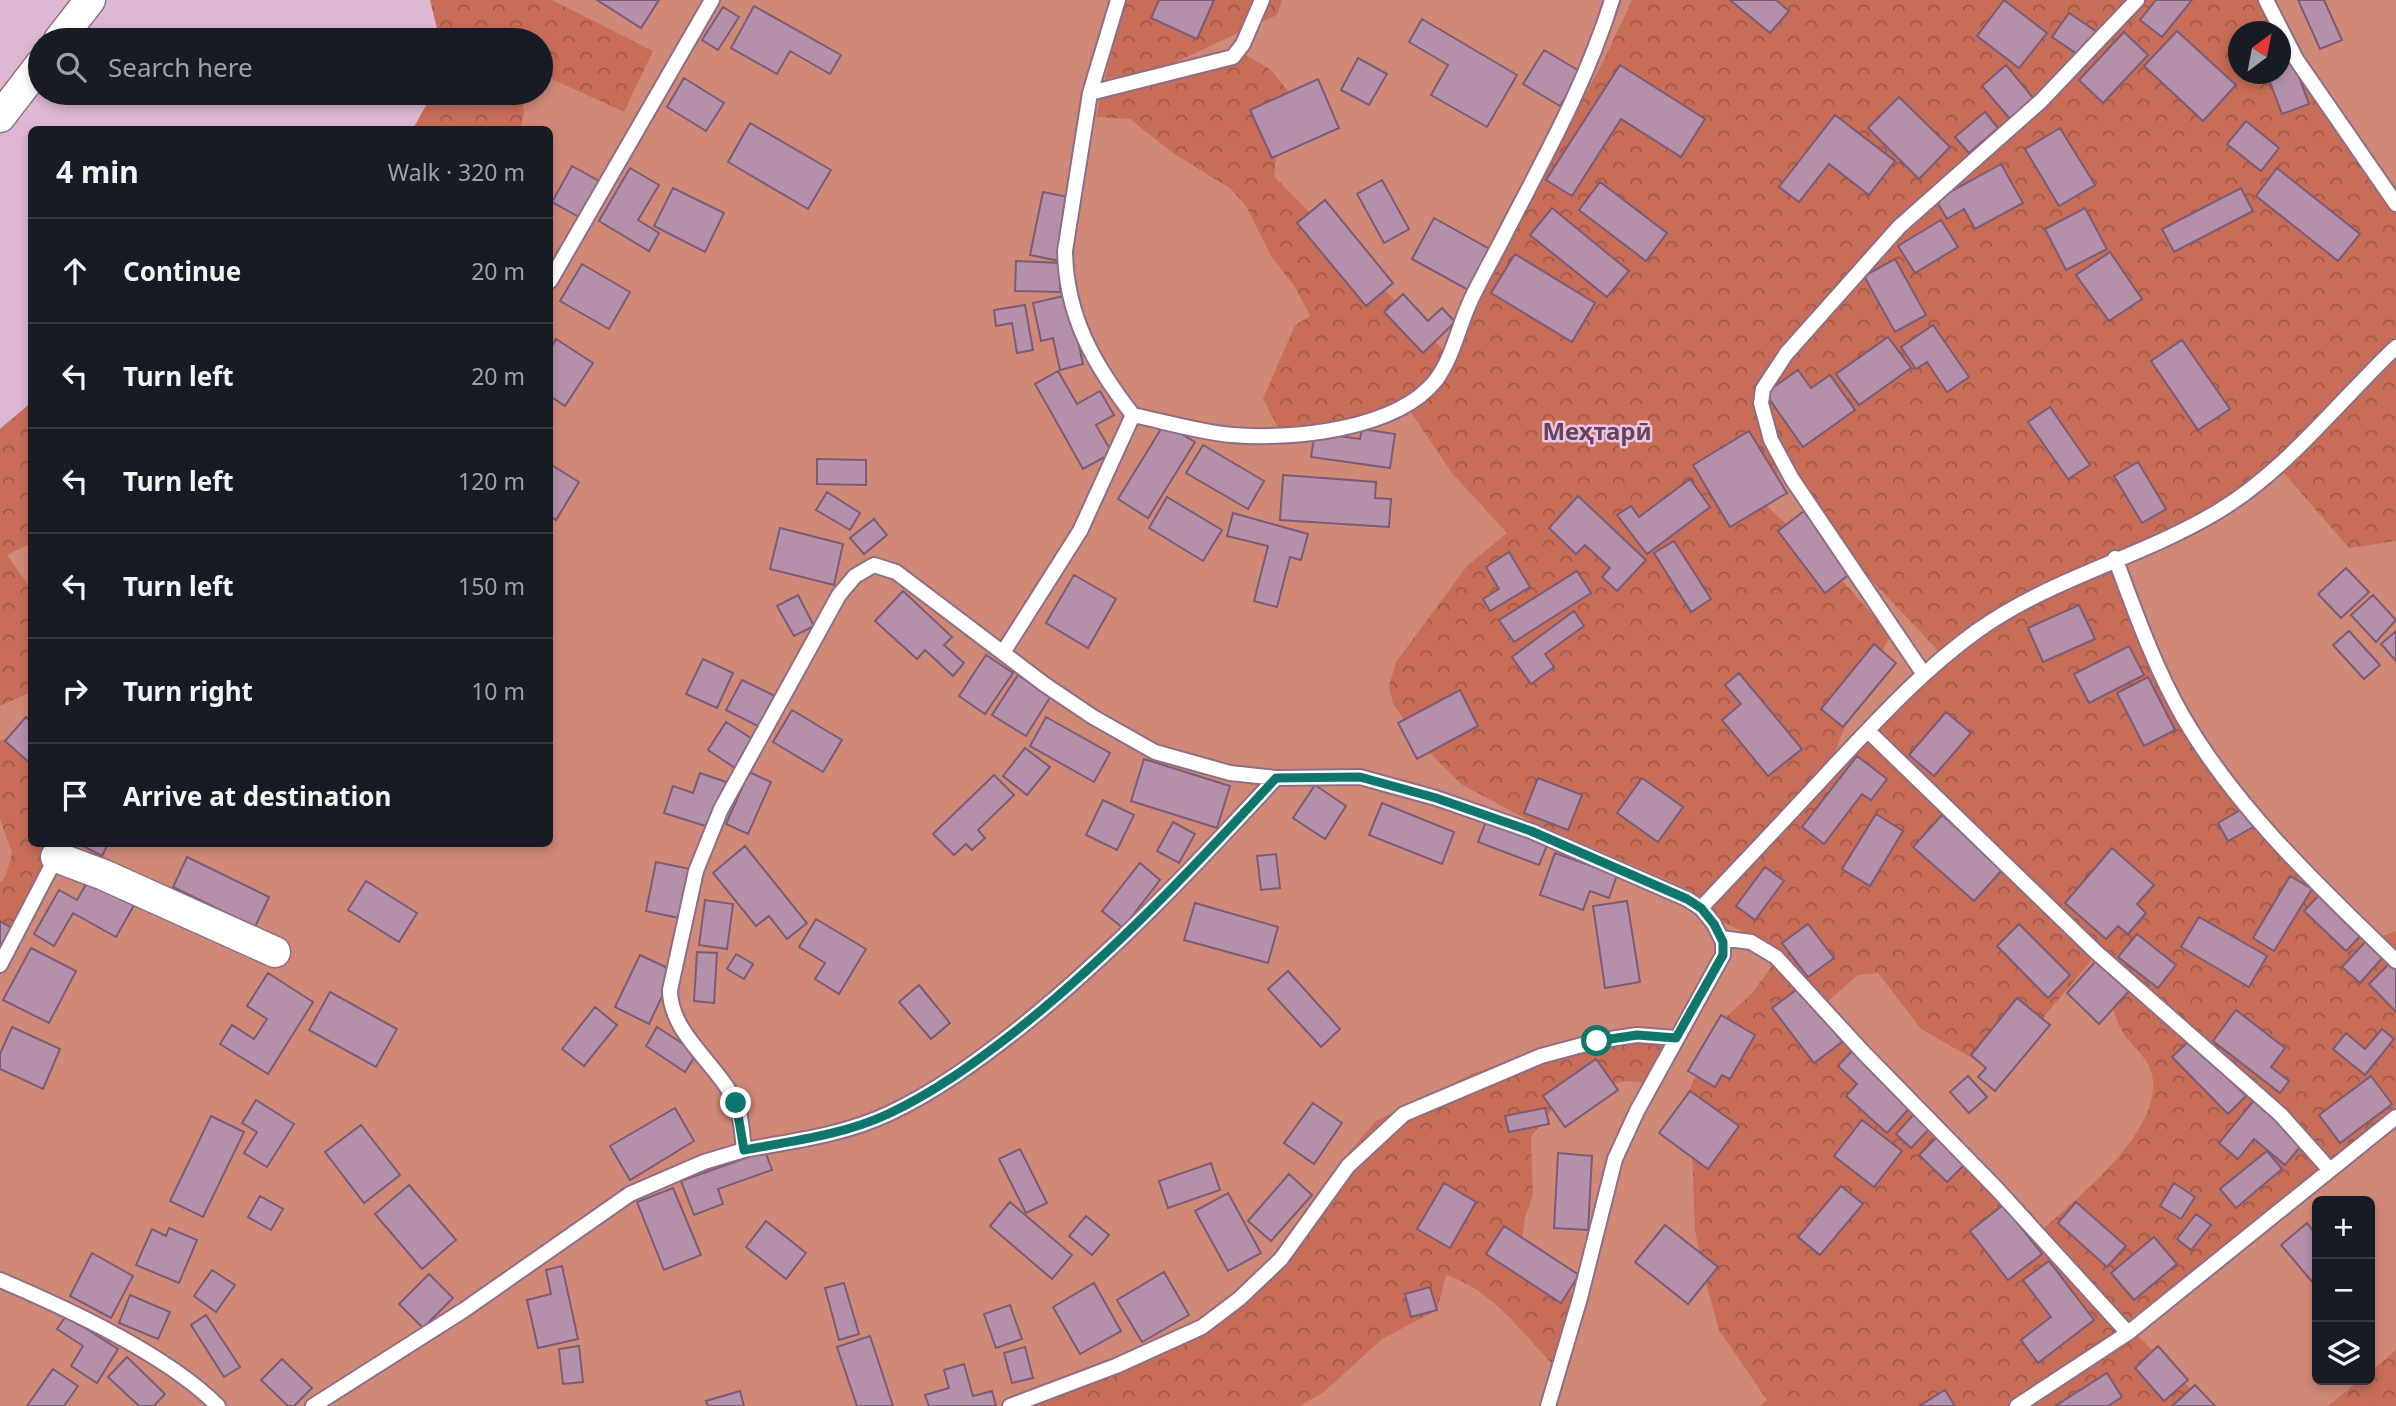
<!DOCTYPE html>
<html lang="en">
<head>
<meta charset="utf-8">
<style>
  :root { --surface:#171b24; --page:#20242c; --text:#f1f3f6; --muted:#9ea1a6; --line:#363941 }
  body { margin:0; font-family:"Noto Sans",sans-serif; background:var(--page); color:var(--text) }
  .controls { position:absolute; right:21px; bottom:21px; display:grid; overflow:hidden; border-radius:10px; box-shadow:0 4px 10px #0003 }
  .controls button { width:63px; height:63px; display:grid; place-items:center; padding:0; border:0; border-bottom:2px solid var(--line); background:var(--surface); color:var(--text); font:35px sans-serif }
  .compass { position:absolute; left:2228px; top:21px; width:63px; height:63px; border-radius:50%; background:var(--surface); box-shadow:0 4px 10px #0003; rotate:32deg }
  .stop { position:absolute; width:21px; height:21px; margin:-16px; border:5px solid #0f766e; border-radius:50%; background:#fff }
  .stop.end { background:#0f766e; border-color:#fff; box-shadow:0 2px 7px #0008 }
  .list { margin:0; padding:0; list-style:none }
  h2 { display:flex; justify-content:space-between; align-items:center; height:91px; margin:0; padding:0 28px; font-size:30px }
  h2 small { font-size:23px; font-weight:400; color:var(--muted) }
  .list li { display:grid; grid-template-columns:46px 1fr auto; gap:21px; align-items:center; box-sizing:border-box; height:105px; padding:0 28px; border-top:2px solid var(--line) }
  .list b { display:block; font-size:26px; white-space:nowrap }
  .list em { font-size:23px; font-style:normal; color:var(--muted) }
  .icon { flex:none; width:38px; height:38px; fill:none; stroke:currentColor; stroke-width:2; stroke-linecap:round; stroke-linejoin:round }
  .map { position:relative; flex:none; width:2396px; height:1406px; overflow:hidden }
  .search { position:absolute; background:var(--surface); box-shadow:0 4px 10px #0003; left:28px; top:28px; width:525px; height:77px; display:flex; align-items:center; gap:18px; box-sizing:border-box; padding:0 24px; border-radius:38px; color:var(--muted); font-size:26px }
  .panel { position:absolute; background:var(--surface); box-shadow:0 4px 10px #0003; left:28px; top:126px; width:525px; height:721px; border-radius:10px }
  .map>svg:first-child { display:block }
  .grass { fill:#d18977; fill-rule:evenodd }
  .forest { fill:url(#forest-crowns); fill-rule:evenodd }
  .building { fill:#b490ab; stroke:#7b5a74; stroke-width:2 }
  .lines { fill:none; stroke-linecap:round; stroke-linejoin:round }
  .service-casing { stroke:#8f6d87; stroke-width:18 }
  .minor-casing { stroke:#8f6d87; stroke-width:33 }
  .service { stroke:#fff; stroke-width:14 }
  .minor { stroke:#fff; stroke-width:30 }
  .route { stroke:#0f766e; stroke-width:9 }
  .labels { text-anchor:middle; stroke-width:5; stroke-linejoin:round; paint-order:stroke }
  .quarter-label { font-size:24px; font-weight:bold; fill:#63445c; stroke:#eac4e1 }
</style>
</head>
<body>
<div class="map">
<svg width="2396" height="1406" viewBox="0 0 2396 1406">
  <defs>
    <pattern id="forest-crowns" width="20" height="18" patternUnits="userSpaceOnUse" patternTransform="scale(1.75)"><rect width="20" height="18" fill="#c86d57"/><path d="M2 6a3 3 0 1 1 6 0M12 15a3 3 0 1 1 6 0" fill="none" stroke="#a15847"/></pattern>
  </defs>
  <rect width="100%" height="100%" fill="#ddb7d4"/>
  <path class="grass" d="M430,0H2396V1406H0V429L31,403L32,844H550V130L413,129L433,93H541V40H440ZM2238,32H2280V74H2238ZM2317,1201H2370V1380H2317Z"/>
  <path class="forest" d="M430,0H552L653,51L624,112L541,74V40H440Z
    M1125,0H1282L1277,15L1165,67L1105,79Z
    M1632,0H2272L2295,53L2354,136L2396,187V541L2349,548L2276,464L2192,526L2111,557C2127,594 2145,652 2165,685C2223,778 2298,861 2376,939L2396,931V1115L2333,1167L2125,1323L2208,1406H1760L1767,1400L1719,1330L1704,1276L1695,1230L1692,1149L1685,1098L1725,1018L1752,993L1779,956L1746,933L1715,919L1711,903L1679,885L1526,819L1461,784L1423,746L1393,704L1389,686L1396,662L1467,566L1507,533L1452,473L1406,405L1352,425L1280,431L1263,399L1295,325L1310,316L1295,287L1271,256L1246,206L1231,189L1173,153L1130,119L1096,117L1102,91L1239,51L1270,69L1310,118L1277,148L1274,176L1453,360L1524,207L1604,60ZM2238,32H2280V74H2238ZM1781,471L1858,566L1945,658L1831,762L1855,700L1891,635L1818,554L1751,491ZM2101,949L2131,977L2110,999C2114,1011 2117,1024 2124,1034C2131,1045 2145,1056 2150,1068C2171,1124 2080,1196 2043,1229L1826,1003L1858,975L1878,973L1921,1029L1982,1064L2000,1069Z
    M433,93H522L524,115L520,129H413Z
    M31,403V543L7,555L31,589V692L0,706V429Z
    M23,738L31,752L32,844H65L0,973V883L6,875L12,853L0,819V740Z
    M1640,1028L1671,1031L1655,1083L1625,1081L1562,1097L1531,1137L1533,1195L1525,1217L1520,1258L1578,1298L1558,1370C1523,1335 1494,1290 1446,1275L1437,1310L1382,1339L1324,1392L1300,1406H1015L1209,1325L1273,1266L1338,1165L1376,1121L1472,1074L1568,1040Z
    M2396,1350V1406H2328L2360,1380H2370V1372Z"/>
  <path class="building" d="M597,0H659L641,28Z
    M1159,0H1214L1197,39L1151,18Z
    M1730,0H1776L1789,11L1770,33Z
    M2004,0L2047,33L2019,68L1977,36Z
    M2156,0H2192L2162,37L2140,20Z
    M2298,0H2324L2342,40L2320,49Z
    M754,6L841,55L830,74L790,51L777,74L731,48Z
    M723,7L739,17L718,50L702,40Z
    M2069,13L2097,32L2080,56L2052,37Z
    M1422,19L1517,75L1487,127L1431,95L1448,65L1409,42Z
    M2177,31L2236,85L2203,121L2144,66Z
    M2124,32L2148,55L2103,103L2079,80Z
    M1544,50L1581,72L1560,106L1523,84Z
    M1358,58L1387,74L1369,105L1341,90Z
    M2293,61L2309,104L2282,114L2267,74H2280V66Z
    M1620,65L1705,119L1681,157L1621,119L1572,196L1546,180Z
    M2006,65L2034,99L2010,119L1982,86Z
    M684,78L724,103L706,131L667,107Z
    M1318,79L1339,128L1272,158L1250,110Z
    M1899,97L1950,147L1919,179L1868,128Z
    M1985,112L1998,128L1969,153L1955,137Z
    M1835,115L1895,161L1869,195L1829,164L1799,202L1779,187Z
    M2246,121L2279,148L2261,171L2227,144Z
    M750,123L831,170L808,209L728,162Z
    M2060,128L2095,185L2059,206L2025,149Z
    M2001,164L2023,203L1975,229L1964,209L1947,219L1936,200Z
    M572,166L599,181L579,217L552,202Z
    M630,168L659,185L638,220L659,233L649,251L599,221Z
    M2277,168L2360,234L2338,261L2256,196Z
    M1382,180L1409,229L1384,243L1357,194Z
    M1600,182L1667,233L1646,261L1579,210Z
    M673,188L724,213L705,252L654,226Z
    M2241,188L2253,211L2174,252L2162,229Z
    M1043,192L1073,198L1060,261L1030,255Z
    M1325,200L1393,283L1366,306L1297,223Z
    M1552,208L1629,271L1607,297L1530,235Z
    M2085,208L2107,249L2066,270L2045,229Z
    M1434,218L1493,251L1470,291L1412,259Z
    M1941,220L1958,247L1915,273L1898,246Z
    M2110,252L2142,299L2109,321L2076,275Z
    M1515,254L1595,303L1572,342L1491,293Z
    M1895,259L1926,315L1895,332L1864,276Z
    M1016,261L1061,263L1060,292L1015,291Z
    M582,264L630,292L609,329L560,301Z
    M1403,294L1428,321L1442,308L1455,322L1423,353L1384,312Z
    M1068,295L1083,364L1060,370L1053,338L1041,341L1033,303Z
    M1025,305L1033,350L1017,353L1012,323L996,326L994,310Z
    M1933,325L1969,377L1947,392L1927,362L1916,369L1901,347Z
    M1888,337L1911,368L1859,405L1836,374Z
    M556,339L593,363L565,406L550,396V350Z
    M2182,340L2230,409L2198,430L2151,361Z
    M1798,370L1811,388L1830,375L1855,410L1803,447L1765,393Z
    M1058,371L1077,404L1100,391L1114,415L1096,425L1112,453L1083,469L1035,384Z
    M2050,407L2090,465L2068,479L2028,422Z
    M1164,424L1195,442L1148,518L1118,499Z
    M1362,429L1395,434L1390,468L1311,457L1315,433L1360,439Z
    M1749,431L1787,493L1730,527L1693,465Z
    M1203,445L1264,481L1248,509L1186,473Z
    M817,459L866,460V485L817,484Z
    M2138,462L2166,509L2142,523L2114,476Z
    M550,464L579,482L556,520L550,516Z
    M1283,475L1376,482L1375,498L1391,499L1389,527L1280,520Z
    M1690,479L1710,507L1647,554L1617,515L1631,506L1639,517Z
    M827,492L860,513L850,530L816,510Z
    M1578,496L1646,560L1617,591L1602,577L1610,568L1585,545L1576,554L1549,528Z
    M1167,497L1222,530L1203,561L1149,528Z
    M1804,511L1851,573L1825,593L1778,531Z
    M1233,513L1308,534L1301,560L1290,557L1277,607L1254,601L1268,546L1227,536Z
    M874,519L887,535L864,554L850,538Z
    M780,528L843,544L834,585L770,569Z
    M1674,541L1711,599L1691,612L1654,553Z
    M1509,552L1530,587L1490,611L1483,599L1499,589L1486,567Z
    M2346,568L2369,592L2341,618L2318,594Z
    M1577,571L1591,593L1514,642L1499,620Z
    M1074,575L1116,599L1088,648L1046,623Z
    M903,591L952,637L944,645L964,663L953,676L925,650L917,659L875,621Z
    M798,595L814,626L794,636L777,606Z
    M2373,595L2396,620L2376,642L2351,615Z
    M2079,605L2095,639L2043,662L2028,628Z
    M1574,611L1584,626L1545,654L1554,667L1531,684L1512,657Z
    M2349,631L2380,665L2364,679L2333,645Z
    M2396,631V661L2381,644Z
    M1874,644L1896,663L1843,727L1821,709Z
    M2129,646L2144,675L2089,703L2074,674Z
    M986,655L1013,673L985,714L959,696Z
    M703,659L733,673L717,708L686,694Z
    M1739,673L1802,749L1768,776L1722,720L1741,704L1725,685Z
    M1018,675L1051,696L1026,736L992,715Z
    M2148,677L2175,730L2144,746L2117,693Z
    M742,680L779,698L764,729L726,710Z
    M1460,690L1478,726L1417,759L1398,723Z
    M792,710L842,740L823,772L773,742Z
    M1946,712L1971,733L1934,776L1909,755Z
    M26,717L32,723V765L5,741Z
    M1046,717L1110,753L1094,782L1030,746Z
    M726,722L754,740L735,768L708,750Z
    M1025,748L1050,767L1027,795L1003,776Z
    M1857,756L1887,779L1871,800L1862,794L1824,844L1802,827Z
    M1144,759L1230,786L1217,828L1131,801Z
    M749,772L771,782L748,834L726,824Z
    M700,773L726,782L712,828L664,813L673,786L693,793Z
    M994,775L1014,795L978,830L985,838L972,850L966,844L954,855L933,834Z
    M1538,778L1582,795L1568,830L1524,813Z
    M1642,778L1683,807L1658,842L1617,813Z
    M1315,785L1346,806L1325,839L1293,818Z
    M1103,800L1134,815L1117,850L1086,835Z
    M1382,803L1454,832L1442,864L1369,835Z
    M2244,808L2255,826L2228,841L2218,823Z
    M1876,814L1903,831L1870,886L1842,869Z
    M1942,815L2003,869L1974,901L1913,847Z
    M1487,819L1548,843L1539,865L1478,842Z
    M1173,822L1195,834L1179,863L1157,851Z
    M79,844H108L102,856Z
    M745,846L807,923L787,939L769,916L756,926L713,873Z
    M2112,848L2154,885L2137,904L2146,913L2128,934L2118,926L2106,939L2065,903Z
    M1555,853L1617,875L1609,898L1590,891L1583,910L1540,895Z
    M1276,854L1280,888L1261,890L1257,856Z
    M187,857L269,897L255,927L173,887Z
    M656,862L690,869L679,918L646,911Z
    M1140,863L1160,880L1123,928L1102,911Z
    M1765,867L1784,881L1755,920L1736,906Z
    M93,872L138,898L116,937L73,913L54,946L34,934L59,890L77,900Z
    M2290,876L2312,889L2274,951L2253,938Z
    M366,881L417,913L399,942L348,910Z
    M2321,893L2363,933L2346,951L2304,911Z
    M705,900L733,904L727,949L699,945Z
    M1627,901L1640,982L1605,988L1593,906Z
    M1195,903L1278,927L1268,963L1184,940Z
    M2199,917L2267,956L2249,987L2181,947Z
    M816,919L866,949L839,994L815,979L825,963L799,947Z
    M0,921L17,931L0,960Z
    M1808,924L1834,958L1808,977L1782,943Z
    M2019,924L2070,975L2048,998L1997,946Z
    M2137,934L2176,965L2158,988L2118,957Z
    M2367,940L2384,956L2360,983L2342,967Z
    M31,948L76,971L49,1023L3,1000Z
    M697,952L717,953L714,1003L694,1001Z
    M736,954L753,964L744,979L727,969Z
    M640,955L674,971L649,1024L615,1007Z
    M2096,961L2129,991L2099,1024L2067,993Z
    M2391,962L2396,968V1012L2369,984Z
    M1288,971L1340,1029L1321,1047L1268,989Z
    M268,973L313,1002L268,1074L220,1044L232,1025L254,1039L267,1019L247,1006Z
    M919,985L950,1023L931,1039L899,1002Z
    M1800,987L1842,1042L1814,1063L1772,1008Z
    M330,992L397,1029L376,1067L309,1030Z
    M2017,998L2050,1025L1995,1091L1978,1077L1986,1068L1971,1055Z
    M595,1007L617,1025L584,1066L562,1049Z
    M2236,1010L2285,1048L2271,1067L2289,1081L2280,1093L2213,1041Z
    M1721,1015L1755,1035L1730,1079L1722,1075L1715,1087L1688,1071Z
    M12,1027L60,1049L43,1089L0,1069V1054Z
    M657,1027L697,1053L685,1072L646,1046Z
    M2382,1029L2394,1039L2365,1075L2333,1049L2346,1033L2365,1049Z
    M2190,1040L2246,1096L2228,1114L2172,1057Z
    M1852,1051L1912,1105L1887,1133L1846,1096L1857,1084L1838,1066Z
    M1596,1059L1618,1090L1565,1127L1543,1096Z
    M1968,1076L1987,1097L1969,1113L1950,1092Z
    M2371,1076L2392,1104L2340,1143L2319,1115Z
    M1690,1091L1739,1126L1708,1169L1659,1133Z
    M2255,1099L2305,1141L2285,1165L2254,1139L2238,1159L2219,1143Z
    M256,1100L294,1124L267,1167L244,1153L257,1132L242,1123Z
    M1313,1103L1342,1123L1314,1164L1284,1143Z
    M675,1108L694,1141L630,1180L610,1146Z
    M1545,1108L1549,1124L1509,1132L1505,1116Z
    M1916,1112L1931,1127L1911,1148L1896,1134Z
    M211,1116L244,1132L203,1217L170,1201Z
    M1862,1120L1902,1151L1874,1187L1834,1156Z
    M361,1125L400,1175L364,1203L325,1152Z
    M1938,1136L1966,1163L1947,1182L1919,1155Z
    M1020,1149L1047,1203L1026,1213L999,1159Z
    M765,1151L772,1170L718,1189L723,1204L694,1215L681,1181Z
    M2267,1151L2282,1169L2236,1208L2220,1189Z
    M1558,1153L1592,1156L1588,1230L1554,1228Z
    M1211,1163L1220,1190L1168,1208L1159,1181Z
    M1289,1174L1312,1195L1271,1241L1248,1221Z
    M1444,1183L1476,1202L1450,1248L1417,1229Z
    M2174,1183L2195,1197L2181,1219L2160,1206Z
    M409,1185L456,1240L422,1269L375,1214Z
    M1841,1186L1863,1204L1820,1255L1798,1237Z
    M673,1188L701,1255L664,1270L637,1202Z
    M1228,1193L1261,1253L1228,1271L1195,1211Z
    M260,1196L283,1209L271,1230L248,1217Z
    M1010,1202L1072,1255L1052,1279L990,1226Z
    M2076,1202L2126,1246L2107,1267L2058,1223Z
    M2003,1205L2042,1254L2008,1280L1970,1231Z
    M2196,1214L2211,1225L2191,1250L2177,1239Z
    M1086,1216L1109,1235L1092,1255L1069,1236Z
    M766,1221L806,1253L786,1279L746,1247Z
    M2307,1223L2317,1236V1281L2314,1284L2281,1245Z
    M1665,1225L1718,1267L1688,1304L1635,1262Z
    M1504,1226L1579,1275L1561,1303L1486,1254Z
    M169,1228L197,1240L179,1283L136,1265L152,1229L166,1236Z
    M2154,1237L2177,1264L2134,1300L2111,1273Z
    M92,1253L133,1276L111,1318L70,1296Z
    M2049,1261L2094,1320L2038,1363L2021,1340L2051,1317L2023,1280Z
    M562,1266L578,1339L538,1348L527,1300L551,1294L546,1270Z
    M212,1270L235,1285L216,1312L194,1296Z
    M1164,1272L1189,1315L1142,1342L1117,1300Z
    M429,1274L453,1298L423,1328L399,1304Z
    M844,1283L859,1334L839,1340L825,1288Z
    M1094,1283L1121,1331L1080,1354L1053,1307Z
    M1430,1287L1437,1310L1411,1317L1405,1294Z
    M130,1295L170,1312L158,1339L119,1323Z
    M1010,1305L1022,1339L996,1348L984,1314Z
    M206,1315L240,1367L224,1377L191,1325Z
    M66,1316L118,1349L97,1383L71,1366L83,1346L57,1329Z
    M870,1336L893,1406H857L837,1347Z
    M579,1346L583,1382L563,1384L559,1349Z
    M2158,1346L2188,1380L2164,1401L2135,1368Z
    M1025,1347L1033,1378L1012,1383L1004,1353Z
    M127,1357L165,1394L154,1406H139L108,1377Z
    M282,1359L312,1388L294,1406H288L261,1380Z
    M964,1364L973,1396L992,1391L996,1406H929L925,1395L949,1388L944,1370Z
    M53,1369L78,1386L64,1406H27Z
    M2107,1373L2122,1397L2108,1406H2055Z
    M2195,1385L2215,1406H2172Z
    M1945,1390L1955,1406H1919Z
    M740,1391L744,1406H708L706,1401Z"/>
  <g class="lines">
    <defs>
      <path id="service" d="M1118,0L1090,93L1065,251C1066,316 1094,365 1133,415C1166,422 1199,432 1232,435C1291,440 1397,430 1436,380C1453,357 1458,328 1470,302C1480,280 1493,258 1504,236C1544,158 1586,84 1612,0
        M2266,0L2296,59L2396,204
        M1090,93L1233,57L1243,44L1262,0
        M550,281L712,0
        M2115,558C2135,611 2154,666 2182,715C2236,809 2320,887 2396,961
        M1004,651L1080,531L1133,415
        M1923,673L1792,479L1771,440L1761,403L1763,389L1786,354L1899,227L2041,101L2137,0
        M1868,731L2096,952L2281,1115L2330,1170
        M1701,908C1746,860 1791,813 1835,765C1880,717 1923,670 1977,631C2051,578 2140,558 2217,512C2287,470 2338,402 2396,347
        M1721,938L1751,942L1776,957L1863,1052L1996,1188L2128,1333L2017,1406
        M0,965L63,844
        M744,1150C793,1141 843,1135 888,1114C935,1092 976,1062 1017,1030C1111,955 1194,867 1276,778
        M0,1280C68,1309 166,1354 218,1406
        M2128,1333L2396,1117
        M313,1406L464,1310L630,1194L704,1162L744,1150C742,1135 742,1116 735,1102C718,1064 670,1034 670,990L696,871L721,809L839,595L855,576L874,565L896,572L1044,684L1093,717L1155,752L1230,773L1276,778L1360,777L1436,798L1531,831L1687,899L1701,908L1714,924L1723,942V955L1637,1111L1615,1159L1580,1298L1548,1406
        M1010,1406L1116,1366L1202,1327L1239,1299L1281,1259L1348,1166L1404,1114L1541,1056L1597,1041L1637,1035L1676,1038"/>
      <path id="minor" d="M59,40L90,0
        M0,117L40,65
        M56,857L104,875L275,952"/>
    </defs>
    <use href="#service" class="service-casing"/>
    <use href="#minor" class="minor-casing"/>
    <use href="#service" class="service"/>
    <use href="#minor" class="minor"/>
  </g>
  <g class="lines">
    <path class="route" d="M736,1103L744,1150C793,1141 843,1135 888,1114C935,1092 976,1062 1017,1030C1111,955 1194,867 1276,778L1360,777L1436,798L1531,831L1687,899L1701,908L1714,924L1723,942V955L1676,1038L1637,1035L1597,1041"/>
  </g>
  <g class="labels">
    <g class="quarter-label">
      <text x="1597" y="440">Меҳтарӣ</text>
    </g>
  </g>
</svg>
<div class="controls">
<button>+</button>
<button>−</button>
<button><svg class="icon" aria-label="layers" viewBox="0 0 24 24"><path d="M12 4l9 5-9 5-9-5zM3 14l9 5 9-5"/></svg></button>
</div>
<svg class="compass" viewBox="-18 -18 36 36"><path d="M0-13l5 13h-10z" fill="#e53935"/><path d="M0 13l5-13h-10z" fill="#9ea1a6"/></svg>
<div class="stop" style="left:1597px;top:1041px"></div>
<div class="stop end" style="left:736px;top:1103px"></div>
<div class="search"><svg class="icon" aria-label="search" viewBox="0 0 24 24"><circle cx="10" cy="10" r="6"/><path d="M15 15l6 6"/></svg>Search here</div>
<section class="panel">
<h2>4 min<small>Walk · 320 m</small></h2>
<ul class="list">
<li><svg class="icon" aria-label="ahead" viewBox="0 0 24 24"><path d="M12 20V5M6 11l6-6 6 6"/></svg><div><b>Continue</b></div><em>20 m</em></li>
<li><svg class="icon" aria-label="left" viewBox="0 0 24 24"><path d="M17 20v-9H6M10 6l-5 5 5 5"/></svg><div><b>Turn left</b></div><em>20 m</em></li>
<li><svg class="icon" aria-label="left" viewBox="0 0 24 24"><path d="M17 20v-9H6M10 6l-5 5 5 5"/></svg><div><b>Turn left</b></div><em>120 m</em></li>
<li><svg class="icon" aria-label="left" viewBox="0 0 24 24"><path d="M17 20v-9H6M10 6l-5 5 5 5"/></svg><div><b>Turn left</b></div><em>150 m</em></li>
<li><svg class="icon" aria-label="right" viewBox="0 0 24 24"><path d="M7 20v-9h11M14 6l5 5-5 5"/></svg><div><b>Turn right</b></div><em>10 m</em></li>
<li><svg class="icon" aria-label="arrive" viewBox="0 0 24 24"><path d="M6 21V4h12l-3 4 3 4H6"/></svg><div><b>Arrive at destination</b></div></li>
</ul>
</section>
</div>
</body>
</html>
